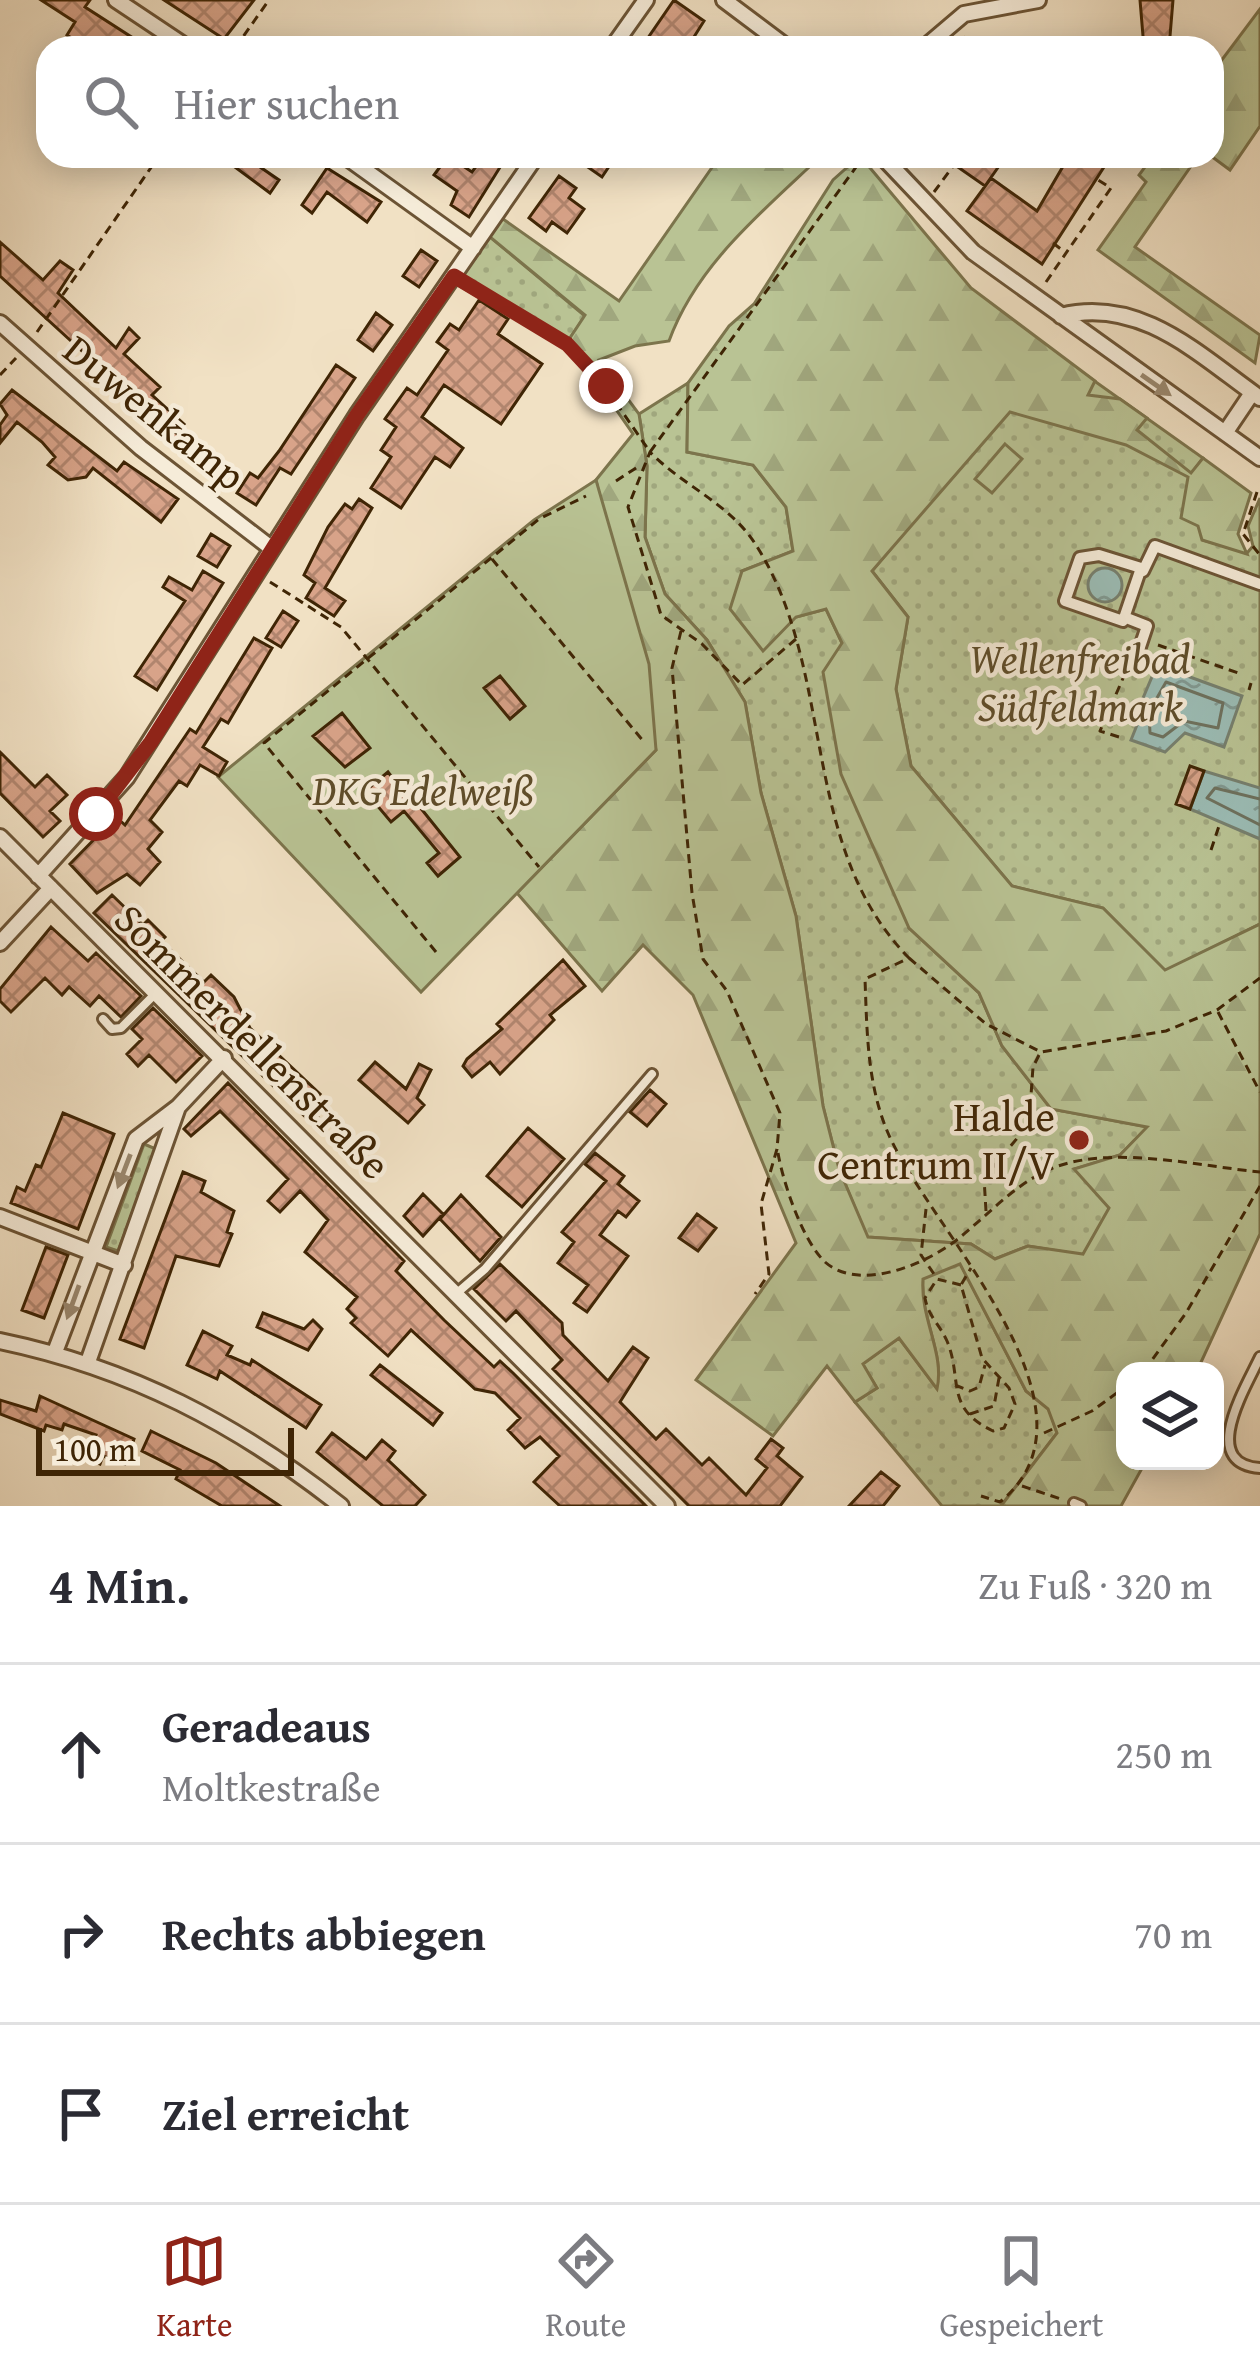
<!DOCTYPE html>
<html lang="de">
<head>
<meta charset="utf-8">
<style>
  :root { --surface:#fff; --page:#f7f7f7; --text:#2b2b33; --muted:#7c7c81; --line:#e1e1e2; --accent:#8f2418 }
  body { margin:0; font-family:"Gentium Book Plus",serif; background:var(--page); color:var(--text) }
  .controls { position:absolute; right:36px; bottom:36px; display:grid; overflow:hidden; border-radius:24px; box-shadow:0 6px 30px #0003 }
  .controls button { width:108px; height:108px; display:grid; place-items:center; padding:0; border:0; border-bottom:3px solid var(--line); background:var(--surface); color:var(--text); font:60px sans-serif }
  .scale { position:absolute; left:36px; bottom:30px; width:258px; box-sizing:border-box; padding-left:12px; border:6px solid #3f2505; border-top:0; font-size:33px; line-height:42px; white-space:nowrap; color:#3f2505; -webkit-text-stroke:9px #f6ecd9; paint-order:stroke }
  .stop { position:absolute; width:36px; height:36px; margin:-27px; border:9px solid #8f2418; border-radius:50%; background:#fff }
  .stop.end { background:#8f2418; border-color:#fff; box-shadow:0 3px 12px #0008 }
  .list { margin:0; padding:0; list-style:none }
  h2 { display:flex; justify-content:space-between; align-items:center; height:156px; margin:0; padding:0 48px; font-size:51px }
  h2 small { font-size:39px; font-weight:400; color:var(--muted) }
  .list li { display:grid; grid-template-columns:78px 1fr auto; gap:36px; align-items:center; box-sizing:border-box; height:180px; padding:0 48px; border-top:3px solid var(--line) }
  .list b { display:block; font-size:45px; white-space:nowrap }
  .list p { margin:0; font-size:39px; white-space:nowrap; color:var(--muted) }
  .list em { font-size:39px; font-style:normal; color:var(--muted) }
  .icon { flex:none; width:66px; height:66px; fill:none; stroke:currentColor; stroke-width:2; stroke-linecap:round; stroke-linejoin:round }
  .map { position:relative; flex:none; width:1260px; height:1506px; overflow:hidden }
  .search { position:absolute; background:var(--surface); box-shadow:0 6px 30px #0003; left:36px; right:36px; top:36px; height:132px; display:flex; align-items:center; gap:30px; box-sizing:border-box; padding:0 42px; border-radius:36px; color:var(--muted); font-size:45px }
  .sheet { height:696px; background:var(--surface) }
  nav { display:flex; justify-content:space-around; align-items:center; box-sizing:border-box; height:168px; border-top:3px solid var(--line); background:var(--surface); font-size:33px; color:var(--muted) }
  nav a { display:grid; justify-items:center; gap:6px }
  nav .on { color:var(--accent) }
  .map>svg:first-child { display:block }
  .grass { fill:url(#grass-dots); stroke:#7c744c; stroke-width:3 }
  .forest { fill:url(#forest-firs); stroke:#7c744c; stroke-width:3 }
  .garden { fill:#b9c394; stroke:#7c744c; stroke-width:3 }
  .water { fill:url(#water-ripples); stroke:#76806f; stroke-width:3 }
  .lines { fill:none; stroke-linecap:round; stroke-linejoin:round }
  .shore { stroke:#6d715e; stroke-width:3 }
  .building { fill:url(#building-cross-hatch); stroke:#3f2505; stroke-width:3 }
  .service-casing { stroke:#6c5435; stroke-width:14 }
  .pedestrian-casing { stroke:#6c5435; stroke-width:16 }
  .minor-casing { stroke:#6c5435; stroke-width:20 }
  .path { stroke:#3f2505; stroke-width:3; stroke-dasharray:9 6; stroke-linecap:butt }
  .service { stroke:#f6ecd9; stroke-width:8 }
  .pedestrian { stroke:#f6ecd9; stroke-width:10 }
  .minor { stroke:#f6ecd9; stroke-width:14 }
  .oneway { fill:#9a886f }
  .route { stroke:#8f2418; stroke-width:15 }
  .poi-dot { fill:#8f2418; stroke:#f6ecd9; stroke-width:4.5 }
  .labels { text-anchor:middle; stroke-width:9; stroke-linejoin:round; paint-order:stroke }
  .street-label { font-size:42px; fill:#3f2505; stroke:#f6ecd9 }
  .park-label { font-size:42px; font-style:italic; fill:#5e4c29; stroke:#f6ecd9 }
  .poi-label { font-size:42px; fill:#3f2505; stroke:#f6ecd9; text-anchor:end }
</style>
</head>
<body>
<div class="map">
<svg width="1260" height="1506" viewBox="0 0 1260 1506">
  <defs>
    <pattern id="grass-dots" width="8" height="8" patternUnits="userSpaceOnUse" patternTransform="scale(3)"><rect width="8" height="8" fill="#b9c394"/><path d="M2 2h.1M6 6h.1" fill="none" stroke="#a0a77e" stroke-width="1.8" stroke-linecap="round"/></pattern>
    <pattern id="forest-firs" width="22" height="20" patternUnits="userSpaceOnUse" patternTransform="scale(3)"><rect width="22" height="20" fill="#b9c394"/><path d="M5 1l3.5 6h-7zM16 11l3.5 6h-7z" fill="#a0a77e"/></pattern>
    <pattern id="water-ripples" width="26" height="14" patternUnits="userSpaceOnUse" patternTransform="scale(3)"><rect width="26" height="14" fill="#9bbdb6"/><path d="M2 4q2-2 4 0t4 0M15 11q2-2 4 0t4 0" fill="none" stroke="#809992"/></pattern>
    <pattern id="building-cross-hatch" width="8" height="8" patternUnits="userSpaceOnUse" patternTransform="scale(3)"><rect width="8" height="8" fill="#d8a389"/><path d="M0 0l8 8M0 8l8-8" fill="none" stroke="#b1856e"/></pattern>
  </defs>
  <rect width="100%" height="100%" fill="#f1e1c4"/>
  <filter id="stains"><feTurbulence type="fractalNoise" baseFrequency=".00167" numOctaves="4"/><feColorMatrix values="0 0 0 0 .2 0 0 0 0 .09 0 0 0 0 .02 0 0 0 .5 -.17"/></filter>
  <radialGradient id="worn" r=".72"><stop offset=".6" stop-color="#630" stop-opacity="0"/><stop offset="1" stop-color="#630" stop-opacity=".3"/></radialGradient>
  <path class="grass" d="M484,232L585,316L564,347L451,281Z
    M1055,353L1203,458L1192,473L1203,540L1247,553L1253,546L1248,526L1260,498V924L1165,971L1103,908L1012,886L911,766L896,689L908,617L872,571Z
    M688,383L687,452L753,465L786,507L793,551L742,571L796,617L826,609L842,643L909,928L979,993L1002,1046L1051,1109L1148,1127L1120,1155L1075,1169L1110,1208L1083,1255L1028,1246L995,1259L971,1244L867,1237L839,1169L823,1106L796,916L761,793L745,702L707,640L665,594L645,537L647,466L639,414Z
    M144,1144L156,1149L118,1251L106,1247Z
    M960,1263L1026,1391L1049,1409L1057,1433L1001,1506H942L855,1402L877,1388L862,1364L899,1338L936,1387C946,1355 920,1320 923,1278Z"/>
  <path class="forest" d="M1260,9V126L1230,170L1211,156L1212,73Z
    M720,156H821C763,211 697,264 669,341L635,346L599,360L639,414L647,466L645,537L665,594L707,640L745,702L761,793L796,916L823,1106L839,1169L868,1237L971,1244L995,1259L1028,1246L1083,1254L1109,1208L1074,1169L1120,1155L1147,1127L1051,1109L1002,1046L979,993L909,928L841,774L823,672L842,643L826,609L796,617L763,651L730,609L742,571L793,551L786,507L753,465L687,452L688,383L729,326L754,304L833,180L860,156L971,288L1095,381L1088,395L1120,399L1147,418L1137,430L1191,473L1203,458L1251,493L1238,534L1247,554L1202,540L1198,526L1181,518L1188,477L1126,445L1010,412L872,571L908,617L896,689L911,766L1012,886L1103,908L1165,970L1260,924V1234L1197,1371H1125V1461H1146L1121,1506H1001L1057,1433L1048,1409L1026,1391L960,1264L923,1279C920,1319 945,1353 937,1389L899,1338L863,1364L877,1388L855,1402L827,1366L773,1436L696,1380L796,1243L693,995L643,945L602,991L517,893L656,750L596,480L633,434L590,372L564,347L585,315L484,232L496,214L619,301Z
    M1153,156H1198L1135,247L1260,335L1255,363L1098,250L1146,182L1139,175Z"/>
  <path class="garden" d="M1005,444L1022,459L992,493L975,479Z
    M596,480L649,664L656,750L421,992L218,777L534,520Z"/>
  <path class="water" d="M1088 585a17 17 0 1 1 34 0a17 17 0 1 1-34 0Z
    M1157,665L1242,696L1224,747L1185,733L1165,752L1131,740L1139,720L1135,717Z
    M1204,771L1260,788V839L1190,809Z"/>
  <g class="lines">
    <path class="shore" d="M1166,682L1223,703L1218,728L1184,721L1163,737L1150,733L1149,712Z
      M1260,799L1215,788L1207,798L1260,825"/>
  </g>
  <path class="building" d="M41,0H90L85,7L133,38L126,48H86L67,35L75,22Z
    M164,0H254L224,39Z
    M674,0L704,21L687,48H641Z
    M1140,0H1173L1169,48H1144Z
    M220,156H244L279,180L270,193Z
    M448,156L472,172L484,156H507L469,217L451,205L457,191L434,175Z
    M572,156H616L602,177Z
    M942,156H1006L985,186Z
    M1069,156H1111L1042,264L967,211L991,178L1037,211Z
    M327,168L381,202L367,222L327,192L312,213L302,205Z
    M559,176L576,188L569,198L584,209L567,233L552,222L546,231L529,218Z
    M0,242L43,280L60,261L73,270L58,293L116,348L129,328L139,338L124,354L160,387L152,395L184,424L176,433L190,442L182,453L150,427L155,420L142,406L0,276Z
    M421,250L437,261L419,287L403,276Z
    M479,300L508,319L498,334L542,364L501,424L444,385L422,417L463,448L450,467L435,457L401,508L371,488L391,457L381,450L396,427L385,419L407,388L417,395L448,350L437,342L450,324L459,330Z
    M376,313L392,325L373,351L358,340Z
    M336,365L355,378L291,474L280,468L256,505L237,493L250,473L258,478L279,451Z
    M12,390L117,471L124,462L178,499L161,522L93,468L86,477L68,480L48,465L55,457L42,442L17,422L0,443V425L7,415L0,404Z
    M359,499L372,508L325,588L345,601L334,616L306,598L315,583L304,575L328,527L345,504L352,509Z
    M211,534L230,546L217,567L198,556Z
    M203,571L223,583L157,690L135,676L185,601L163,587L169,577L192,590Z
    M283,611L298,621L281,647L266,638Z
    M254,638L272,648L228,723L221,719L203,747L227,762L219,776L200,765L187,786L179,781L150,820L162,832L148,849L160,862L140,885L127,874L97,893L70,864L116,817L125,825L190,729L196,733Z
    M500,676L525,706L510,719L484,688Z
    M342,713L370,748L345,767L313,736Z
    M0,752L35,787L47,775L67,795L50,811L60,821L43,837L0,793Z
    M1190,766L1204,771L1190,809L1176,804Z
    M388,772L405,794L413,787L425,802L419,806L460,857L438,876L427,863L439,853L404,811L391,822L365,791Z
    M112,895L143,925L148,920L165,937L161,941L204,982L211,975L234,997L250,1028L320,1094L310,1104L324,1127L320,1131L94,913Z
    M51,927L88,961L96,953L141,996L121,1017L99,996L90,1006L69,987L62,995L45,978L11,1012L0,1001V989Z
    M563,960L585,986L550,1015L554,1020L500,1074L490,1062L472,1077L463,1066L467,1059L502,1029L497,1024Z
    M153,1008L202,1056L176,1082L149,1055L138,1066L127,1054L142,1039L132,1029Z
    M375,1062L406,1089L419,1064L431,1070L417,1098L424,1105L408,1123L359,1080Z
    M228,1083L404,1261L396,1271L444,1320L494,1367L500,1361L513,1373L646,1506H560L534,1482L559,1456L540,1437L525,1448L508,1430L520,1418L495,1393L475,1389L411,1330L388,1356L351,1323L356,1318L347,1309L357,1297L305,1252L328,1220L300,1191L280,1212L268,1201L288,1179L220,1111L191,1136L184,1129Z
    M650,1090L666,1104L647,1126L630,1112Z
    M63,1113L114,1134L78,1229L11,1203L17,1187L25,1191L36,1165L41,1167Z
    M528,1128L564,1159L522,1207L487,1176Z
    M595,1153L624,1176L618,1184L639,1201L626,1217L618,1211L600,1235L628,1256L587,1312L574,1303L588,1285L558,1263L574,1242L562,1232L606,1181L585,1164Z
    M183,1172L205,1181L201,1192L234,1211L227,1232L232,1234L219,1266L176,1256L144,1348L120,1339Z
    M423,1194L443,1214L423,1236L404,1216Z
    M461,1195L501,1237L480,1261L440,1219Z
    M697,1214L716,1228L698,1251L679,1238Z
    M46,1247L68,1255L44,1318L22,1310Z
    M500,1264L562,1323L563,1335L608,1381L633,1347L648,1358L620,1402L656,1439L666,1429L702,1465L709,1458L746,1495L767,1468L756,1459L771,1439L783,1448L777,1456L802,1477L780,1506H689L553,1369L562,1360L516,1311L506,1321L474,1289Z
    M263,1313L304,1329L313,1320L322,1329L308,1350L257,1327Z
    M203,1331L232,1346L227,1355L250,1365L252,1360L321,1405L306,1428L220,1371L217,1379L187,1365Z
    M380,1365L442,1413L433,1425L371,1375Z
    M40,1396L134,1439L125,1464L103,1456L100,1464L87,1459L96,1435L64,1424L62,1430L46,1425L44,1431L0,1414V1400L36,1411Z
    M151,1431L216,1463L280,1506H222L176,1479L180,1470L142,1451Z
    M332,1433L366,1459L382,1440L395,1451L388,1460L425,1495L415,1506H383L317,1452Z
    M881,1472L899,1486L883,1506H849Z"/>
  <g class="lines">
    <defs>
      <path id="service" d="M103,1019L112,1029L121,1028L156,993
        M457,1293L485,1269L652,1074
        M1260,1357C1246,1387 1198,1464 1260,1468
        M1074,1503L1081,1506"/>
      <path id="pedestrian" d="M1099,555L1141,568L1123,621L1065,601L1080,558Z
        M1143,571L1155,546L1260,584
        M1124,617L1147,626L1137,656"/>
      <path id="minor" d="M116,0L188,48
        M724,0L788,48
        M612,48L646,0
        M924,48L964,14L1038,0
        M345,156L473,248
        M882,156L973,252L1260,458
        M1061,316C1141,296 1200,356 1260,398
        M0,323L141,448L271,548
        M1225,433L1252,393
        M0,837L667,1506
        M38,876L127,777L357,415L536,156
        M0,943L51,888
        M0,1217L124,1265
        M0,1341C130,1368 237,1424 341,1506
        M55,1352L136,1139L178,1107L224,1058
        M88,1362L178,1107"/>
    </defs>
    <use href="#service" class="service-casing"/>
    <use href="#pedestrian" class="pedestrian-casing"/>
    <use href="#minor" class="minor-casing"/>
    <path class="path" d="M964,37L980,48
      M235,48L269,0
      M934,192L954,165
      M1053,243L1066,253
      M1046,282L1111,188L1095,178
      M466,283L540,325L590,365L650,452L864,156
      M37,332L159,156
      M0,375L16,358
      M616,481L639,466
      M1257,492L1243,534L1260,555
      M492,559L644,742
      M270,582L341,627L539,867
      M681,631L672,668L692,893L703,959L727,991L780,1113L777,1149L761,1204L769,1274L755,1294
      M796,639L742,685L702,644L661,615L628,507L650,452C682,485 728,503 754,542C838,670 797,844 909,958L865,979C867,1031 867,1084 888,1133C928,1227 1115,1409 1000,1502L981,1496
      M1158,645L1241,674
      M1249,690L1251,683
      M1119,737L1100,731L1124,676L1123,663
      M1211,850L1219,826
      M436,952L264,743L539,519L586,496
      M909,958L986,1024L1041,1052L1166,1031L1217,1010L1260,978
      M1218,1012L1260,1092
      M778,1153C783,1182 802,1240 825,1262C859,1292 923,1265 954,1242C988,1216 1016,1181 1058,1166C1118,1146 1198,1166 1260,1172
      M926,1209L921,1255L936,1277
      M986,1211L984,1178L1029,1124L1033,1067L1039,1055
      M961,1285L937,1279L925,1298C928,1316 940,1325 947,1341C963,1379 944,1408 993,1431L1004,1428L1015,1404L1009,1388L982,1358L961,1285L971,1268
      M1144,1371L1186,1313L1260,1186
      M955,1385L970,1391L979,1387L985,1365
      M970,1414L994,1406L999,1378
      M1044,1433L1092,1411L1125,1387
      M1022,1486L1064,1500"/>
    <use href="#service" class="service"/>
    <use href="#pedestrian" class="pedestrian"/>
    <use href="#minor" class="minor"/>
  </g>
  <defs><path id="oneway-solid" d="M-6-.8H1V-3.2L6.5 0L1 3.2V.8H-6Z" transform="scale(3)"/></defs>
  <g class="oneway">
    <use href="#oneway-solid" transform="translate(1156 385) rotate(35)"/>
    <use href="#oneway-solid" transform="translate(124 1171) rotate(111)"/>
    <use href="#oneway-solid" transform="translate(73 1302) rotate(110)"/>
  </g>
  <g class="lines">
    <path class="route" d="M96,814L151,742L357,415L454,276L567,344L606,386"/>
  </g>
  <circle class="poi-dot" cx="1079" cy="1140" r="12"/>
  <g class="labels">
    <g class="street-label">
      <text transform="translate(155 412) rotate(39)" y="15">Duwenkamp</text>
      <text transform="translate(253 1041) rotate(45)" y="15">Sommerdellenstraße</text>
    </g>
    <g class="park-label">
      <text x="1080" y="673">Wellenfreibad<tspan x="1080" dy="48">Südfeldmark</tspan></text>
      <text x="423" y="805">DKG Edelweiß</text>
    </g>
    <g class="poi-label">
      <text x="1055" y="1131">Halde<tspan x="1055" dy="48">Centrum II/V</tspan></text>
    </g>
  </g>
  <rect width="100%" height="100%" filter="url(#stains)"/>
  <rect width="100%" height="100%" fill="url(#worn)"/>
</svg>
<div class="controls">
<button><svg class="icon" aria-label="layers" viewBox="0 0 24 24"><path d="M12 4l9 5-9 5-9-5zM3 14l9 5 9-5"/></svg></button>
</div>
<div class="scale">100 m</div>
<div class="stop" style="left:96px;top:814px"></div>
<div class="stop end" style="left:606px;top:386px"></div>
<div class="search"><svg class="icon" aria-label="search" viewBox="0 0 24 24"><circle cx="10" cy="10" r="6"/><path d="M15 15l6 6"/></svg>Hier suchen</div>
</div>
<section class="sheet">
<h2>4 Min.<small>Zu Fuß · 320 m</small></h2>
<ul class="list">
<li><svg class="icon" aria-label="ahead" viewBox="0 0 24 24"><path d="M12 20V5M6 11l6-6 6 6"/></svg><div><b>Geradeaus</b><p>Moltkestraße</p></div><em>250 m</em></li>
<li><svg class="icon" aria-label="right" viewBox="0 0 24 24"><path d="M7 20v-9h11M14 6l5 5-5 5"/></svg><div><b>Rechts abbiegen</b></div><em>70 m</em></li>
<li><svg class="icon" aria-label="arrive" viewBox="0 0 24 24"><path d="M6 21V4h12l-3 4 3 4H6"/></svg><div><b>Ziel erreicht</b></div></li>
</ul>
</section>
<nav>
<a class="on"><svg class="icon" aria-label="map" viewBox="0 0 24 24"><path d="M3 6l6-2 6 2 6-2v14l-6 2-6-2-6 2zM9 4v14M15 6v14"/></svg>Karte</a>
<a><svg class="icon" aria-label="directions" viewBox="0 0 24 24"><path d="M12 3l9 9-9 9-9-9zM9 14v-3h6M13 9l2 2-2 2"/></svg>Route</a>
<a><svg class="icon" aria-label="saved" viewBox="0 0 24 24"><path d="M7 4h10v16l-5-4-5 4z"/></svg>Gespeichert</a>
</nav>
</body>
</html>
